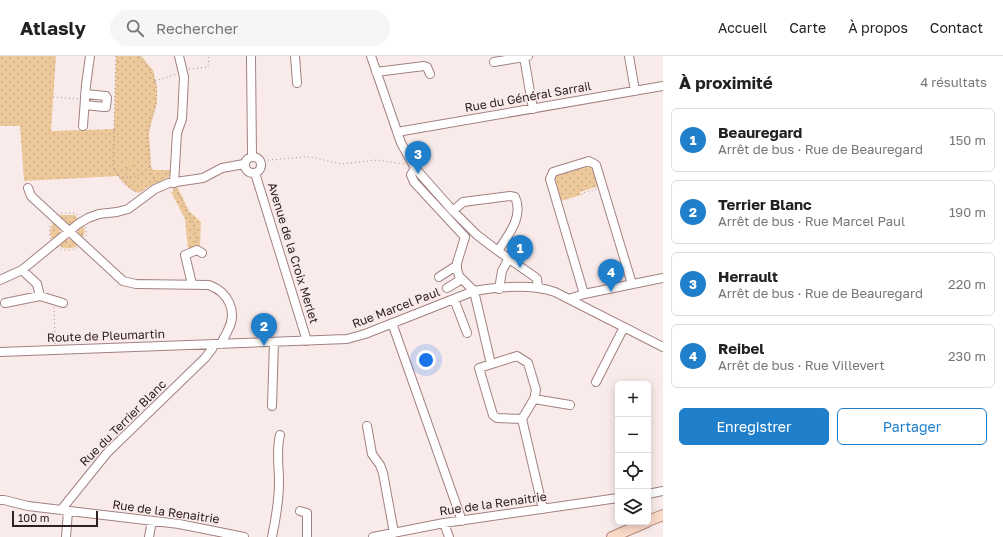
<!DOCTYPE html>
<html lang="fr">
<head>
<meta charset="utf-8">
<style>
  :root { --surface:#fff; --page:#f6f6f6; --text:#222; --muted:#767676; --line:#e0e0e0; --accent:#1f7fcb }
  body { margin:0; font-family:"Golos Text",sans-serif; background:var(--page); color:var(--text) }
  .controls { position:absolute; right:12px; bottom:12px; display:grid; overflow:hidden; border-radius:6px; box-shadow:0 2px 10px #0003 }
  .controls button { width:36px; height:36px; display:grid; place-items:center; padding:0; border:0; border-bottom:1px solid var(--line); background:var(--surface); color:var(--text); font:20px sans-serif }
  .scale { position:absolute; left:12px; bottom:10px; width:86px; box-sizing:border-box; padding-left:4px; border:2px solid #2f2121; border-top:0; font-size:11px; line-height:14px; white-space:nowrap; color:#2f2121; -webkit-text-stroke:3px #faebeb; paint-order:stroke }
  .you { position:absolute; left:426px; top:304px; width:14px; height:14px; margin:-10px; border:3px solid #fff; border-radius:50%; background:#1a73e8; box-shadow:0 0 0 6px #1a73e833 }
  .badge { display:grid; place-items:center; width:26px; height:26px; border-radius:50%; background:var(--accent); color:#fff; font-size:13px; font-weight:700 }
  .pin { position:absolute; translate:-50% -33px; filter:drop-shadow(0 1px 2px #0008) }
  .pin::after { content:''; position:absolute; top:21px; width:14px; height:12px; background:inherit; clip-path:polygon(0 0,100% 0,50% 100%) }
  .list { margin:0; padding:0; list-style:none }
  h2 { display:flex; justify-content:space-between; align-items:center; height:52px; margin:0; padding:0 16px; font-size:17px }
  h2 small { font-size:13px; font-weight:400; color:var(--muted) }
  .list li { display:grid; grid-template-columns:26px 1fr auto; gap:12px; align-items:center; box-sizing:border-box; height:64px; margin:0 8px 8px; padding:0 8px; border:1px solid var(--line); border-radius:6px }
  .list b { display:block; font-size:15px; white-space:nowrap }
  .list p { margin:0; font-size:13px; white-space:nowrap; color:var(--muted) }
  .list em { font-size:13px; font-style:normal; color:var(--muted) }
  .actions { display:flex; gap:8px; padding:12px 16px }
  .actions a { flex:1; padding:9px 0; border:1px solid var(--accent); border-radius:6px; text-align:center; font-size:14px; color:var(--accent) }
  .actions .main { background:var(--accent); color:#fff }
  .icon { flex:none; width:22px; height:22px; fill:none; stroke:currentColor; stroke-width:2; stroke-linecap:round; stroke-linejoin:round }
  .map { position:relative; flex:none; width:663px; height:481px; overflow:hidden }
  header { display:flex; align-items:center; gap:24px; box-sizing:border-box; height:56px; padding:0 20px; background:var(--surface); border-bottom:1px solid var(--line) }
  header strong { font-size:19px }
  nav { display:flex; gap:22px; margin-inline-start:auto; font-size:14px }
  .search { width:280px; height:36px; background:var(--page); display:flex; align-items:center; gap:10px; box-sizing:border-box; padding:0 14px; border-radius:22px; color:var(--muted); font-size:15px }
  main { display:flex }
  aside { flex:1; background:var(--surface) }
  .map>svg:first-child { display:block }
  .grass { fill:url(#grass-dots) }
  .park { fill:url(#park-crowns) }
  .lines { fill:none; stroke-linecap:round; stroke-linejoin:round }
  .minor-casing { stroke:#a28080; stroke-width:10 }
  .major-casing { stroke:#b28876; stroke-width:12 }
  .path { stroke:#a09292; stroke-width:1; stroke-dasharray:1 3; stroke-linecap:butt }
  .minor { stroke:#fff; stroke-width:8 }
  .major { stroke:#fbd9c8; stroke-width:10 }
  .labels { text-anchor:middle; stroke-width:3; stroke-linejoin:round; paint-order:stroke }
  .street-label { font-size:12px; fill:#2f2121; stroke:#faebeb }
</style>
</head>
<body>
<header>
<strong>Atlasly</strong>
<div class="search"><svg class="icon" aria-label="search" viewBox="0 0 24 24"><circle cx="10" cy="10" r="6"/><path d="M15 15l6 6"/></svg>Rechercher</div>
<nav><a>Accueil</a><a>Carte</a><a>À propos</a><a>Contact</a></nav>
</header>
<main>
<div class="map">
<svg width="663" height="481" viewBox="0 0 663 481">
  <defs>
    <pattern id="grass-dots" width="8" height="8" patternUnits="userSpaceOnUse"><rect width="8" height="8" fill="#ecc89b"/><path d="M2 2h.1M6 6h.1" fill="none" stroke="#cbac85" stroke-width="1.8" stroke-linecap="round"/></pattern>
    <pattern id="park-crowns" width="20" height="18" patternUnits="userSpaceOnUse"><rect width="20" height="18" fill="#ecc89b"/><path d="M2 6a3 3 0 1 1 6 0M12 15a3 3 0 1 1 6 0" fill="none" stroke="#cbac85"/></pattern>
  </defs>
  <rect width="100%" height="100%" fill="#faebeb"/>
  <path class="grass" d="M0,0H56L51,75L114,73L116,0H141L153,14L157,31V47L151,68L149,78L151,110L153,114H171L169,121L148,131L139,137C130,134 124,128 118,120L24,125L20,70H0Z
    M589,110L592,111L599,130L580,136L581,139L561,145L555,121L557,119Z
    M177,130L189,155L201,166L200,190L188,194L185,163L171,136L174,135L172,132Z
    M61,159H75L79,164C68,171 68,170 58,162Z
    M54,166C63,175 62,177 54,186C49,179 49,173 54,166Z
    M82,167L85,175L82,185C77,178 76,174 82,167Z
    M66,183L73,184L79,189C72,193 64,194 57,189Z"/>
  <path class="park" d="M125,105H133V113L125,114Z"/>
  <g class="lines">
    <defs>
      <path id="minor" d="M251,0L252,100
        M295,0L297,27
        M371,0L401,87L415,112L453,155L477,179L498,195L535,221L537,223L538,232
        M528,0L524,1L533,53
        M629,0L635,35
        M494,6L524,1
        M376,16L424,10L427,11L430,18
        M85,49L104,51H106L107,42L106,40L85,38
        M83,70L86,29L90,0
        M397,76L663,30
        M245 109a8 8 0 1 1 16 0a8 8 0 1 1-16 0Z
        M415,112L411,119L414,126L465,181L457,207V213L459,220L474,235L491,308
        M255,117L307,285
        M174,127L177,77L182,63L184,21L179,0
        M28,132L31,140L123,225L136,228L209,229C228,236 238,255 228,274C226,279 223,283 221,288
        M453,155L463,146L510,140L515,141C524,161 508,179 498,195
        M22,214L37,228L40,240
        M439,221L456,210
        M0,224L22,214L78,168L88,162L99,158L117,156L128,153L155,133L169,127L203,122L222,112L244,108
        M192,228L185,199L197,194L202,197
        M447,232L462,223
        M499,233L502,215L509,202
        M584,238L550,123L553,116L589,105L596,109L632,228
        M454,243L467,277
        M569,243L584,238L663,222
        M5,247L40,240L63,247
        M392,267L462,465
        M0,296L347,283L365,278L474,235C498,231 532,228 555,236L663,291
        M596,326L624,271
        M534,343L570,349
        M272,350L274,286
        M522,363L534,343L536,334L528,307L517,300L479,312L493,359L497,362L522,363L543,453
        M367,370L372,398L380,409L383,417L394,477
        M648,438L663,435
        M0,444H4L28,450L179,468L244,481
        M61,454L107,397L205,302L212,293L214,288
        M300,455L307,457V481
        M444,467L449,481
        M66,481L68,455
        M149,481L152,465
        M272,481C276,462 279,444 279,425C279,410 276,394 280,379
        M373,481L444,467L618,442"/>
      <path id="major" d="M648,465L663,459
        M612,481L647,466"/>
    </defs>
    <use href="#minor" class="minor-casing"/>
    <use href="#major" class="major-casing"/>
    <path class="path" d="M116,0L113,108C117,122 125,131 138,137
      M139,0C153,15 160,30 155,51C152,59 149,66 148,74C147,83 148,91 149,99C149,109 150,117 156,126
      M189,13L208,11L209,0
      M155,25L177,18
      M53,41L79,43
      M260,105L302,101H311L341,108L377,104L404,108
      M119,120C131,124 142,119 150,110
      M176,133L194,169L197,187
      M582,139V137L597,133
      M61,157H76C80,162 84,167 86,173C91,199 44,205 50,169Z
      M54,251L55,288"/>
    <use href="#minor" class="minor"/>
    <use href="#major" class="major"/>
  </g>
  <g class="labels">
    <g class="street-label">
      <text transform="translate(528 41) rotate(-10)" y="4">Rue du Général Sarrail</text>
      <text transform="translate(293 197) rotate(73)" y="4">Avenue de la Croix Merlet</text>
      <text transform="translate(396 252) rotate(-21)" y="4">Rue Marcel Paul</text>
      <text transform="translate(106 280) rotate(-2)" y="4">Route de Pleumartin</text>
      <text transform="translate(123 367) rotate(-45)" y="4">Rue du Terrier Blanc</text>
      <text transform="translate(493 448) rotate(-8)" y="4">Rue de la Renaitrie</text>
      <text transform="translate(166 456) rotate(8)" y="4">Rue de la Renaitrie</text>
    </g>
  </g>
</svg>
<div class="controls">
<button>+</button>
<button>−</button>
<button><svg class="icon" aria-label="locate" viewBox="0 0 24 24"><circle cx="12" cy="12" r="6"/><path d="M12 2v4M12 18v4M2 12h4M18 12h4"/></svg></button>
<button><svg class="icon" aria-label="layers" viewBox="0 0 24 24"><path d="M12 4l9 5-9 5-9-5zM3 14l9 5 9-5"/></svg></button>
</div>
<div class="scale">100 m</div>
<div class="you"></div>
<div class="pin badge" style="left:520px;top:212px">1</div>
<div class="pin badge" style="left:264px;top:290px">2</div>
<div class="pin badge" style="left:418px;top:118px">3</div>
<div class="pin badge" style="left:611px;top:236px">4</div>
</div>
<aside>
<h2>À proximité<small>4 résultats</small></h2>
<ul class="list">
<li><span class="badge">1</span><div><b>Beauregard</b><p>Arrêt de bus · Rue de Beauregard</p></div><em>150 m</em></li>
<li><span class="badge">2</span><div><b>Terrier Blanc</b><p>Arrêt de bus · Rue Marcel Paul</p></div><em>190 m</em></li>
<li><span class="badge">3</span><div><b>Herrault</b><p>Arrêt de bus · Rue de Beauregard</p></div><em>220 m</em></li>
<li><span class="badge">4</span><div><b>Reibel</b><p>Arrêt de bus · Rue Villevert</p></div><em>230 m</em></li>
</ul>
<div class="actions"><a class="main">Enregistrer</a><a>Partager</a></div>
</aside>
</main>
</body>
</html>
